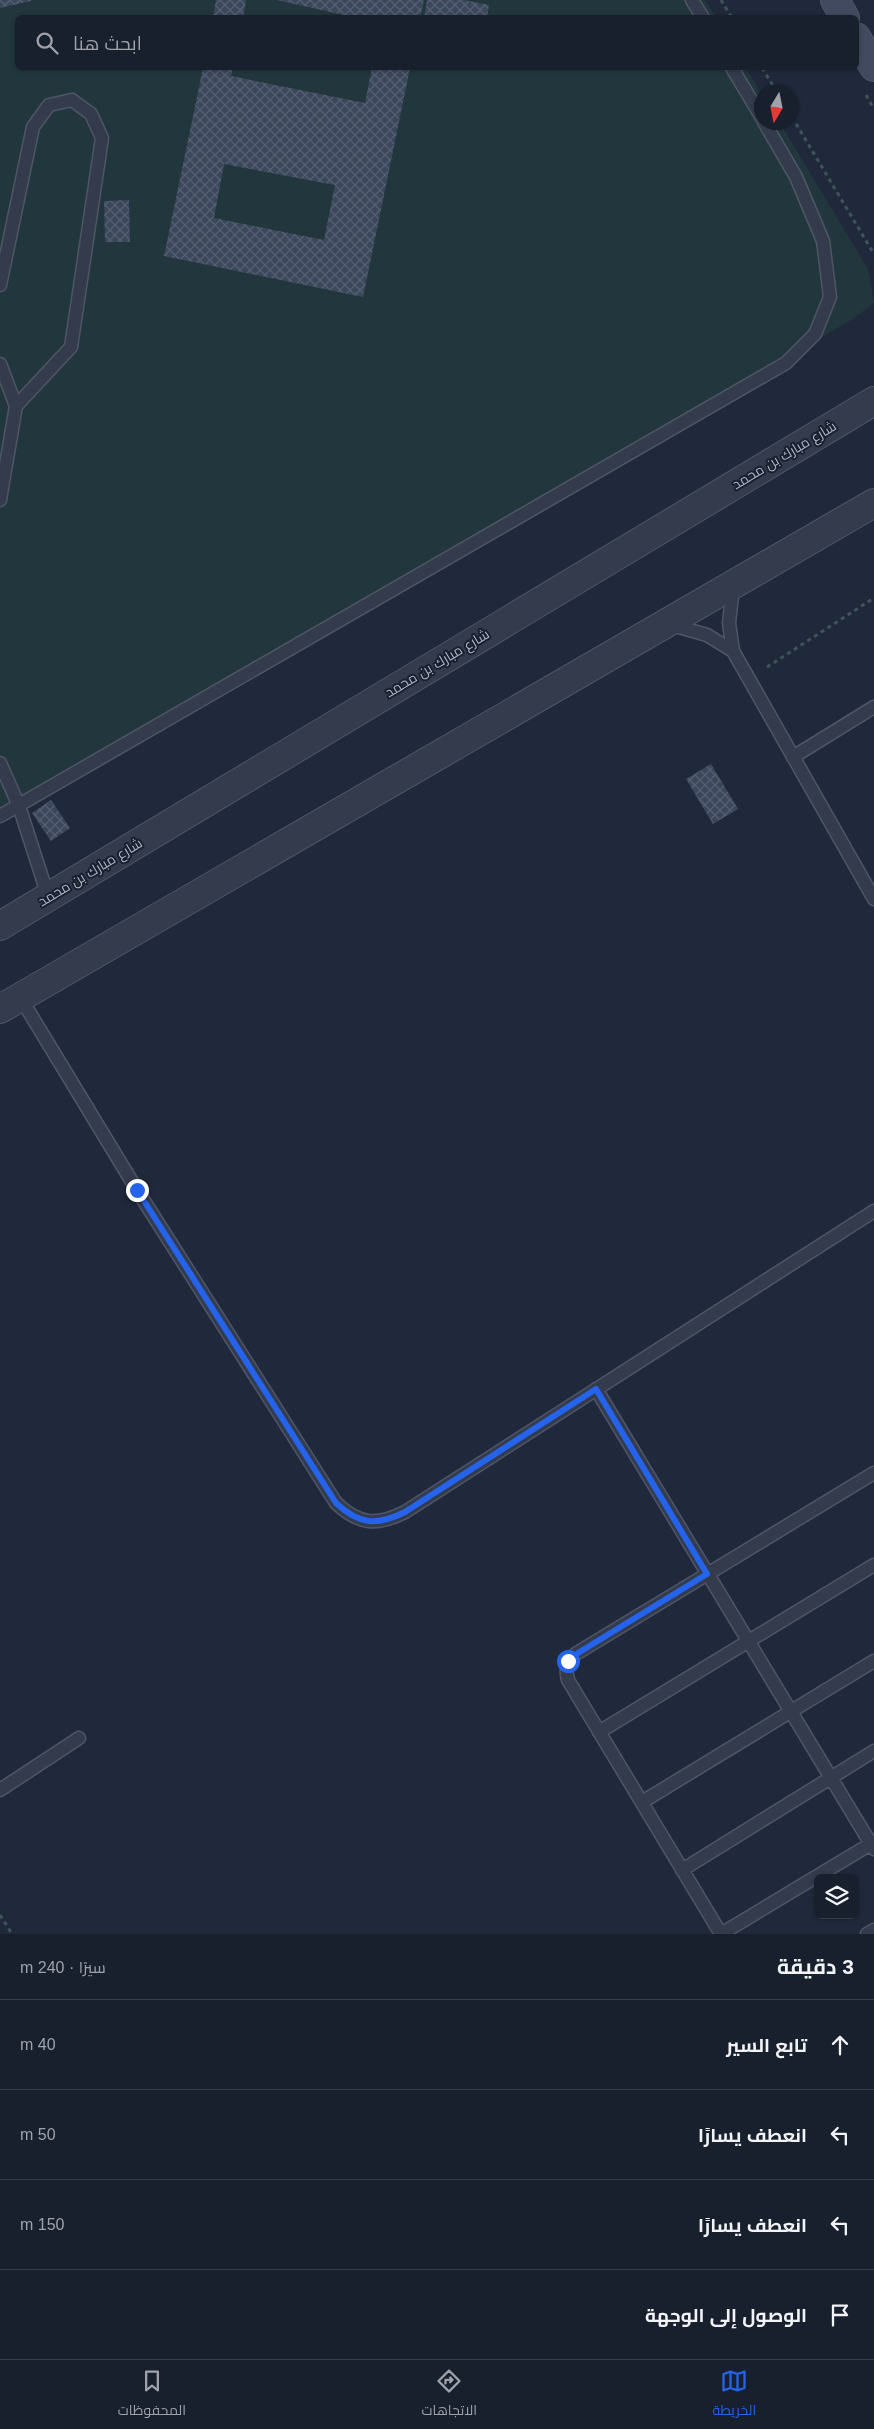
<!DOCTYPE html>
<html lang="ar">
<head>
<meta charset="utf-8">
<style>
  :root { --surface:#181f2d; --page:#252c39; --text:#f1f3f6; --muted:#9fa2aa; --line:#363d49; --accent:#2563eb }
  body { margin:0; font-family:Helvetica,Cairo,sans-serif; background:var(--page); color:var(--text); direction:rtl }
  .controls { position:absolute; right:15px; bottom:15px; display:grid; overflow:hidden; border-radius:8px; box-shadow:0 1px 4px #0004 }
  .controls button { width:45px; height:45px; display:grid; place-items:center; padding:0; border:0; border-bottom:1px solid var(--line); background:var(--surface); color:var(--text); font:25px sans-serif }
  .compass { position:absolute; left:754px; top:85px; width:45px; height:45px; border-radius:50%; background:var(--surface); box-shadow:0 1px 4px #0004; rotate:190deg }
  .stop { position:absolute; width:15px; height:15px; margin:-11px; border:4px solid #2563eb; border-radius:50%; background:#fff }
  .stop.end { background:#2563eb; border-color:#fff; box-shadow:0 1px 5px #0008 }
  .list { margin:0; padding:0; list-style:none }
  h2 { display:flex; justify-content:space-between; align-items:center; height:65px; margin:0; padding:0 20px; font-size:21px }
  h2 small { font-size:16px; font-weight:400; color:var(--muted) }
  .list li { display:grid; grid-template-columns:32px 1fr auto; gap:15px; align-items:center; box-sizing:border-box; height:90px; padding:0 20px; border-top:1px solid var(--line) }
  .list b { display:block; font-size:19px; white-space:nowrap }
  .list em { font-size:16px; font-style:normal; color:var(--muted) }
  .icon { flex:none; width:28px; height:28px; fill:none; stroke:currentColor; stroke-width:2; stroke-linecap:round; stroke-linejoin:round }
  .map { position:relative; flex:none; width:874px; height:1934px; overflow:hidden; direction:ltr }
  .search { position:absolute; background:var(--surface); box-shadow:0 1px 4px #0004; left:15px; right:15px; top:15px; height:55px; display:flex; align-items:center; gap:12px; box-sizing:border-box; padding:0 18px; border-radius:8px; color:var(--muted); font-size:19px }
  .sheet { height:425px; background:var(--surface) }
  nav { display:flex; justify-content:space-around; align-items:center; box-sizing:border-box; height:70px; border-top:1px solid var(--line); background:var(--surface); font-size:14px; color:var(--muted) }
  nav a { display:grid; justify-items:center; gap:2px }
  nav .on { color:var(--accent) }
  .map>svg:first-child { display:block }
  .green { fill:#22373d }
  .building { fill:url(#building-cross-hatch); fill-rule:evenodd }
  .lines { fill:none; stroke-linecap:round; stroke-linejoin:round }
  .service-casing { stroke:#4e5666; stroke-width:15 }
  .tertiary-casing { stroke:#4e5666; stroke-width:30 }
  .secondary-casing { stroke:#4e5666; stroke-width:30 }
  .path { stroke:#3f545a; stroke-width:3; stroke-dasharray:4 4; stroke-linecap:butt }
  .service { stroke:#343b4c; stroke-width:12 }
  .tertiary { stroke:#343b4c; stroke-width:28 }
  .secondary { stroke:#414a5f; stroke-width:28 }
  .route { stroke:#2563eb; stroke-width:6 }
  .labels { text-anchor:middle; stroke-width:4; stroke-linejoin:round; paint-order:stroke }
  .street-label { font-size:14px; fill:#aeb6c8; stroke:#192130 }
</style>
</head>
<body>
<div class="map">
<svg width="874" height="1934" viewBox="0 0 874 1934">
  <defs>
    <pattern id="building-cross-hatch" width="8" height="8" patternUnits="userSpaceOnUse" patternTransform="scale(1.25)"><rect width="8" height="8" fill="#3b475b"/><path d="M0 0l8 8M0 8l8-8" fill="none" stroke="#555f71"/></pattern>
  </defs>
  <rect width="100%" height="100%" fill="#20293c"/>
  <path class="green" d="M0,0H705L716,17L18,18V68H746L761,93L762,122L780,123L868,269L874,303L851,320L0,814Z"/>
  <path class="building" d="M0,0H31V1L0,8Z
    M216,0H246L243,18H213Z
    M277,0H424L420,18H357Z
    M427,0H464L489,5L487,18H424Z
    M203,68H233L231,76L365,103L372,68H410L363,297L164,256ZM224,164L335,185L324,240L214,218Z
    M129,200L130,242H105L104,201Z
    M711,764L738,809L713,824L686,779Z
    M51,800L70,828L51,841L32,813Z"/>
  <g class="lines">
    <defs>
      <path id="service" d="M692,0L703,18
        M732,68L762,118
        M0,285L33,127L49,105L72,100L91,114L102,138L71,347L16,406
        M0,364L16,406L0,500
        M733,587L729,623L733,651L874,899
        M672,625L707,635L733,651
        M793,757L874,707
        M0,763L19,806L48,896
        M0,816L786,363L815,334L830,297L823,241L796,177L764,122
        M20,997L137,1190L336,1503C359,1525 377,1526 405,1512L874,1211
        M596,1389L874,1849
        M874,1473L577,1653C567,1660 565,1669 568,1680L721,1934L874,1842
        M599,1732L874,1565
        M0,1790L79,1738
        M642,1802L874,1661
        M682,1870L874,1751
        M867,1934L874,1930"/>
      <path id="tertiary" d="M0,926L874,401
        M0,1009L874,503"/>
      <path id="secondary" d="M835,0L845,18
        M856,37L874,67"/>
    </defs>
    <use href="#service" class="service-casing"/>
    <use href="#tertiary" class="tertiary-casing"/>
    <use href="#secondary" class="secondary-casing"/>
    <path class="path" d="M721,0L732,18
      M762,68L777,92
      M866,95L874,109
      M792,117L874,254
      M767,667L874,598
      M0,1915L12,1934"/>
    <use href="#service" class="service"/>
    <use href="#tertiary" class="tertiary"/>
    <use href="#secondary" class="secondary"/>
  </g>
  <g class="lines">
    <path class="route" d="M137,1190L336,1503C359,1525 377,1526 405,1512L596,1389L707,1574L578,1653L568,1661"/>
  </g>
  <g class="labels">
    <g class="street-label">
      <text transform="translate(784 455) rotate(-31)" y="5">شارع مبارك بن محمد</text>
      <text transform="translate(437 663) rotate(-31)" y="5">شارع مبارك بن محمد</text>
      <text transform="translate(90 872) rotate(-31)" y="5">شارع مبارك بن محمد</text>
    </g>
  </g>
</svg>
<div class="controls">
<button><svg class="icon" aria-label="layers" viewBox="0 0 24 24"><path d="M12 4l9 5-9 5-9-5zM3 14l9 5 9-5"/></svg></button>
</div>
<svg class="compass" viewBox="-18 -18 36 36"><path d="M0-13l5 13h-10z" fill="#e53935"/><path d="M0 13l5-13h-10z" fill="#9fa2aa"/></svg>
<div class="stop" style="left:568px;top:1661px"></div>
<div class="stop end" style="left:137px;top:1190px"></div>
<div class="search"><svg class="icon" aria-label="search" viewBox="0 0 24 24"><circle cx="10" cy="10" r="6"/><path d="M15 15l6 6"/></svg>ابحث هنا</div>
</div>
<section class="sheet">
<h2>3 دقيقة<small>سيرًا · 240 m</small></h2>
<ul class="list">
<li><svg class="icon" aria-label="ahead" viewBox="0 0 24 24"><path d="M12 20V5M6 11l6-6 6 6"/></svg><div><b>تابع السير</b></div><em>40 m</em></li>
<li><svg class="icon" aria-label="left" viewBox="0 0 24 24"><path d="M17 20v-9H6M10 6l-5 5 5 5"/></svg><div><b>انعطف يسارًا</b></div><em>50 m</em></li>
<li><svg class="icon" aria-label="left" viewBox="0 0 24 24"><path d="M17 20v-9H6M10 6l-5 5 5 5"/></svg><div><b>انعطف يسارًا</b></div><em>150 m</em></li>
<li><svg class="icon" aria-label="arrive" viewBox="0 0 24 24"><path d="M6 21V4h12l-3 4 3 4H6"/></svg><div><b>الوصول إلى الوجهة</b></div></li>
</ul>
</section>
<nav>
<a class="on"><svg class="icon" aria-label="map" viewBox="0 0 24 24"><path d="M3 6l6-2 6 2 6-2v14l-6 2-6-2-6 2zM9 4v14M15 6v14"/></svg>الخريطة</a>
<a><svg class="icon" aria-label="directions" viewBox="0 0 24 24"><path d="M12 3l9 9-9 9-9-9zM9 14v-3h6M13 9l2 2-2 2"/></svg>الاتجاهات</a>
<a><svg class="icon" aria-label="saved" viewBox="0 0 24 24"><path d="M7 4h10v16l-5-4-5 4z"/></svg>المحفوظات</a>
</nav>
</body>
</html>
